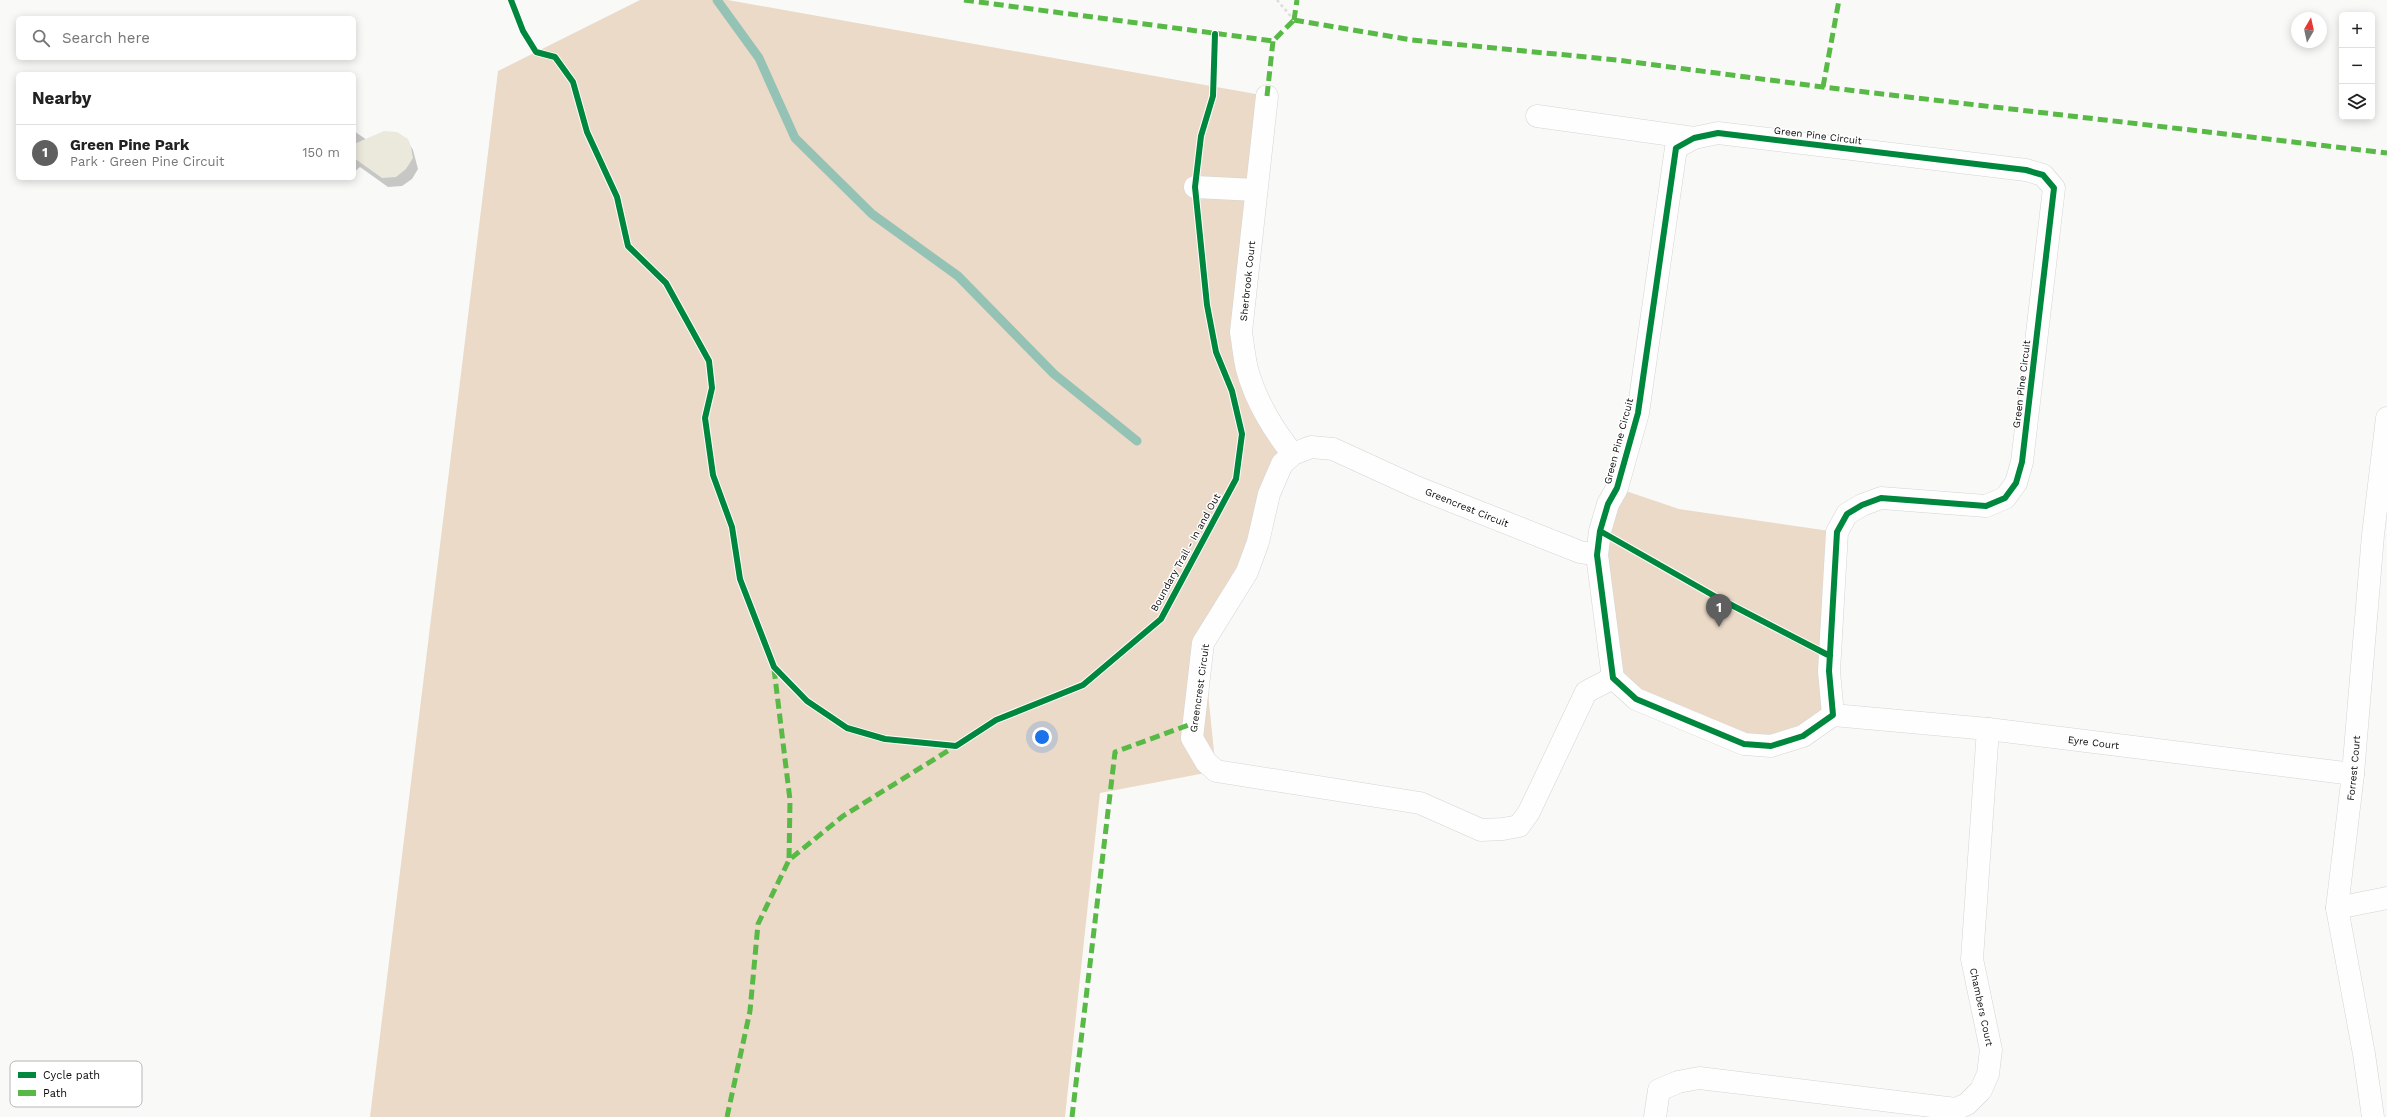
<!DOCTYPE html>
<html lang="en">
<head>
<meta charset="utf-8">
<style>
  :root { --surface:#fff; --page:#f6f6f6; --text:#222; --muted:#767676; --line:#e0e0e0; --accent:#5e5f5e }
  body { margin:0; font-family:"Work Sans",sans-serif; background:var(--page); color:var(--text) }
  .controls { position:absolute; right:12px; top:12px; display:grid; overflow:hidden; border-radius:6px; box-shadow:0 2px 10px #0003 }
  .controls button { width:36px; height:36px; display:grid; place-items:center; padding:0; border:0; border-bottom:1px solid var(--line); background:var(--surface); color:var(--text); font:20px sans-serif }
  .compass { position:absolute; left:2291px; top:12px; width:36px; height:36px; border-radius:50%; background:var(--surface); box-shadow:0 2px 10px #0003; rotate:9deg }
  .you { position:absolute; left:1042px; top:737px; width:14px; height:14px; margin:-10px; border:3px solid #fff; border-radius:50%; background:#1a73e8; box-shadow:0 0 0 6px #1a73e833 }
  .badge { display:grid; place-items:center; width:26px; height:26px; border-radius:50%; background:var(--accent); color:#fff; font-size:13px; font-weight:700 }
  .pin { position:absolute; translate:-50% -33px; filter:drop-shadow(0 1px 2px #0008) }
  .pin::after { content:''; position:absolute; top:21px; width:14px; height:12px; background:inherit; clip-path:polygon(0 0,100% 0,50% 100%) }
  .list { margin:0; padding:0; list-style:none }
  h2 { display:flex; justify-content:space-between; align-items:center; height:52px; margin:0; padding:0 16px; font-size:17px }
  h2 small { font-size:13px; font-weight:400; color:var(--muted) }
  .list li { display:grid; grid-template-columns:26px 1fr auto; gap:12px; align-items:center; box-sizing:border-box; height:56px; padding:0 16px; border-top:1px solid var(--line) }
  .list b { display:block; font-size:15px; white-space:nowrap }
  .list p { margin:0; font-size:13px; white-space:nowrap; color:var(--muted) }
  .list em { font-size:13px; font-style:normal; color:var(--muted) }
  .icon { flex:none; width:22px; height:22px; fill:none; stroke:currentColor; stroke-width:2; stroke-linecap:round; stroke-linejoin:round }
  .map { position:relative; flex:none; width:2387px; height:1117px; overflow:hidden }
  .search { position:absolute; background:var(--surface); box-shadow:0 2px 10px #0003; left:16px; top:16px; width:340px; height:44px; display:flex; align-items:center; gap:10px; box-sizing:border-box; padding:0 14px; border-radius:6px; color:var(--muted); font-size:15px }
  .panel { position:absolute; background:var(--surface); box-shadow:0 2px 10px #0003; left:16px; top:72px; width:340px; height:108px; border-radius:6px }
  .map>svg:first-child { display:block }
  .green { fill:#ecdac8 }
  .shadow { fill:#0003 }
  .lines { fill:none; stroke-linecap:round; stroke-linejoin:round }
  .stream { stroke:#94c3b5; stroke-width:9 }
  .building { fill:#ebe8dc }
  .street-casing { stroke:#d4d4d3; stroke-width:23 }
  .path { stroke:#dcdcdc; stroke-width:2.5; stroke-dasharray:3 3; stroke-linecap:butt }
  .street { stroke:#fefefe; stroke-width:22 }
  .quiet { stroke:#58b947; stroke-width:5; stroke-dasharray:10 5; stroke-linecap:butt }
  .cycleway-casing { stroke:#fff; stroke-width:8 }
  .cycleway { stroke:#00873e; stroke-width:6 }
  .labels { text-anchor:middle; stroke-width:3; stroke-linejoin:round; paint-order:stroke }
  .street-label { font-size:10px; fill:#0b0c0b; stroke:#fff }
  .key { fill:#fff; stroke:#b6b6b6; stroke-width:1 }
  .key-label { font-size:11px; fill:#0b0c0b }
</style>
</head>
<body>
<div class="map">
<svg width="2387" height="1117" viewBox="0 0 2387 1117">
  <rect width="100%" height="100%" fill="#f9faf8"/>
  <path class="green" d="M640,0H728L1267,96L1241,332L1282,464L1203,643L1216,771L1100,793L1065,1117H370L498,71Z
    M1617,488L1679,509L1837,532L1833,715L1771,746L1613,678L1601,599Z"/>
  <path class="shadow" d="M354,131L367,140H407L413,150L418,169L412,179L402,186L388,187L360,167L354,172Z"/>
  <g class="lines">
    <path class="stream" d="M717,0L759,58L795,138L872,214L958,276L1054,374L1137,441"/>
  </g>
  <path class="building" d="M384,131L397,132L408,139L411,147L413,158L406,169L396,177L382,178L354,158V144Z"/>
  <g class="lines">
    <defs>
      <g id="street">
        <path d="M1267,96L1241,332C1243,344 1244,357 1247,369C1255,399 1273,430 1293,454"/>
        <path d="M1537,116L1694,138"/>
        <path d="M1718,133L2026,170L2043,175L2054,188L2022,462L2016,483L2005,498L1986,506L1881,498L1862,505L1847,514L1837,532L1829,671L1833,715L1803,736L1771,746L1744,744L1636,699L1613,678L1597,555L1600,531L1608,504L1617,488L1638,413L1676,148L1694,138Z"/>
        <path d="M1195,187L1256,190"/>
        <path d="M1597,555L1580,552L1416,487L1333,449L1311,447L1293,454L1282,464L1269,494L1258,542L1247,572L1203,643L1192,738L1206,762L1216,771L1420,803L1481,830L1503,829L1519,826L1529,812L1586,692L1613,678"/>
        <path id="s1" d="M1833,715L1988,729L2353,774"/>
        <path d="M2337,908L2387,898"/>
        <path d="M1655,1117L1659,1090L1678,1082L1699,1078L1956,1109L1967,1104L1981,1090L1988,1074L1991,1050L1972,959L1988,729"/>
        <path id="s2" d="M2373,1117L2364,1054L2337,908L2353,774L2373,535L2387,418"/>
      </g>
    </defs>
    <use href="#street" class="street-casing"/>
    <path class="path" d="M1277,0L1294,20"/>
    <use href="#street" class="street"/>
    <path class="quiet" d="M964,0L1273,41L1294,20
      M1294,20L1412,40L1617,60L1823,87L2387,153
      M1294,20L1297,0
      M1823,87L1839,0
      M1267,96L1273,41
      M774,669L790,800L789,860
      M727,1117L750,1011L758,924L789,860L843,816L954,747
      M1072,1117L1115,752L1194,723"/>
    <defs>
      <path id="cycleway" d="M511,0L523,31L536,52L555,57L573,82L587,132L617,197L628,246L666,283L709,361L712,388L705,418L713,475L732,527L740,579L774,667L807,701L847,728L885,739L956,746L996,720L1083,685L1161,619L1236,479L1242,434L1232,391L1216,352L1207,305L1195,187L1201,136L1213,96L1215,34
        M1718,133L2026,170L2043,175L2054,188L2022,462L2016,483L2005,498L1986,506L1881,498L1862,505L1847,514L1837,532L1829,671L1833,715L1803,736L1771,746L1744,744L1636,699L1613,678L1597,555L1600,531L1608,504L1617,488L1638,413L1676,148L1694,138Z
        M1600,531L1716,597L1830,656"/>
    </defs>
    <use href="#cycleway" class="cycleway-casing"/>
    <use href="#cycleway" class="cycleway"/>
  </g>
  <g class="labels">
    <g class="street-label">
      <text transform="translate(1818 135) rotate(7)" y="4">Green Pine Circuit</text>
      <text transform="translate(1247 281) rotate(-84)" y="4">Sherbrook Court</text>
      <text transform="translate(2021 384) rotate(-83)" y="4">Green Pine Circuit</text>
      <text transform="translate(1618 441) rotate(-75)" y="4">Green Pine Circuit</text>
      <text transform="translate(1467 507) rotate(22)" y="4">Greencrest Circuit</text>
      <text transform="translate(1185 552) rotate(-61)" y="4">Boundary Trail - In and Out</text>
      <text transform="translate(1199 688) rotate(-82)" y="4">Greencrest Circuit</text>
      <text dy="4" stroke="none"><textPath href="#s1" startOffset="262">Eyre Court</textPath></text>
      <text dy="4" stroke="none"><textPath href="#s2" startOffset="353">Forrest Court</textPath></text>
      <text transform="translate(1982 1007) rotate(78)" y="4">Chambers Court</text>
    </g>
  </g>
  <rect x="10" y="1061" width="132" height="46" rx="6" class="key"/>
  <rect x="18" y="1072" width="18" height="6" fill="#00873e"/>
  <rect x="18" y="1090" width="18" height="6" fill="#58b947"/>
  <g class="key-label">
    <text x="43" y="1079">Cycle path</text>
    <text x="43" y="1097">Path</text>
  </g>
</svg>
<div class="controls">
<button>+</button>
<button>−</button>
<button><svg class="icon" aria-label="layers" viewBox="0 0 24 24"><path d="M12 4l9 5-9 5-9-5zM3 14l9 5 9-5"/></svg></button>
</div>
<svg class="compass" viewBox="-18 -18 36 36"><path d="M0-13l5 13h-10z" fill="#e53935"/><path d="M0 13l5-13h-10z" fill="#767676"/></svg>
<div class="you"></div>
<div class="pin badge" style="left:1719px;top:627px">1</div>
<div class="search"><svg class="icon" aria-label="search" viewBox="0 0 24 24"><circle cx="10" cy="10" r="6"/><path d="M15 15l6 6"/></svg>Search here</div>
<section class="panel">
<h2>Nearby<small></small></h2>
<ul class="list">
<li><span class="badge">1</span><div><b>Green Pine Park</b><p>Park · Green Pine Circuit</p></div><em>150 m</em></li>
</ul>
</section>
</div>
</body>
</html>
